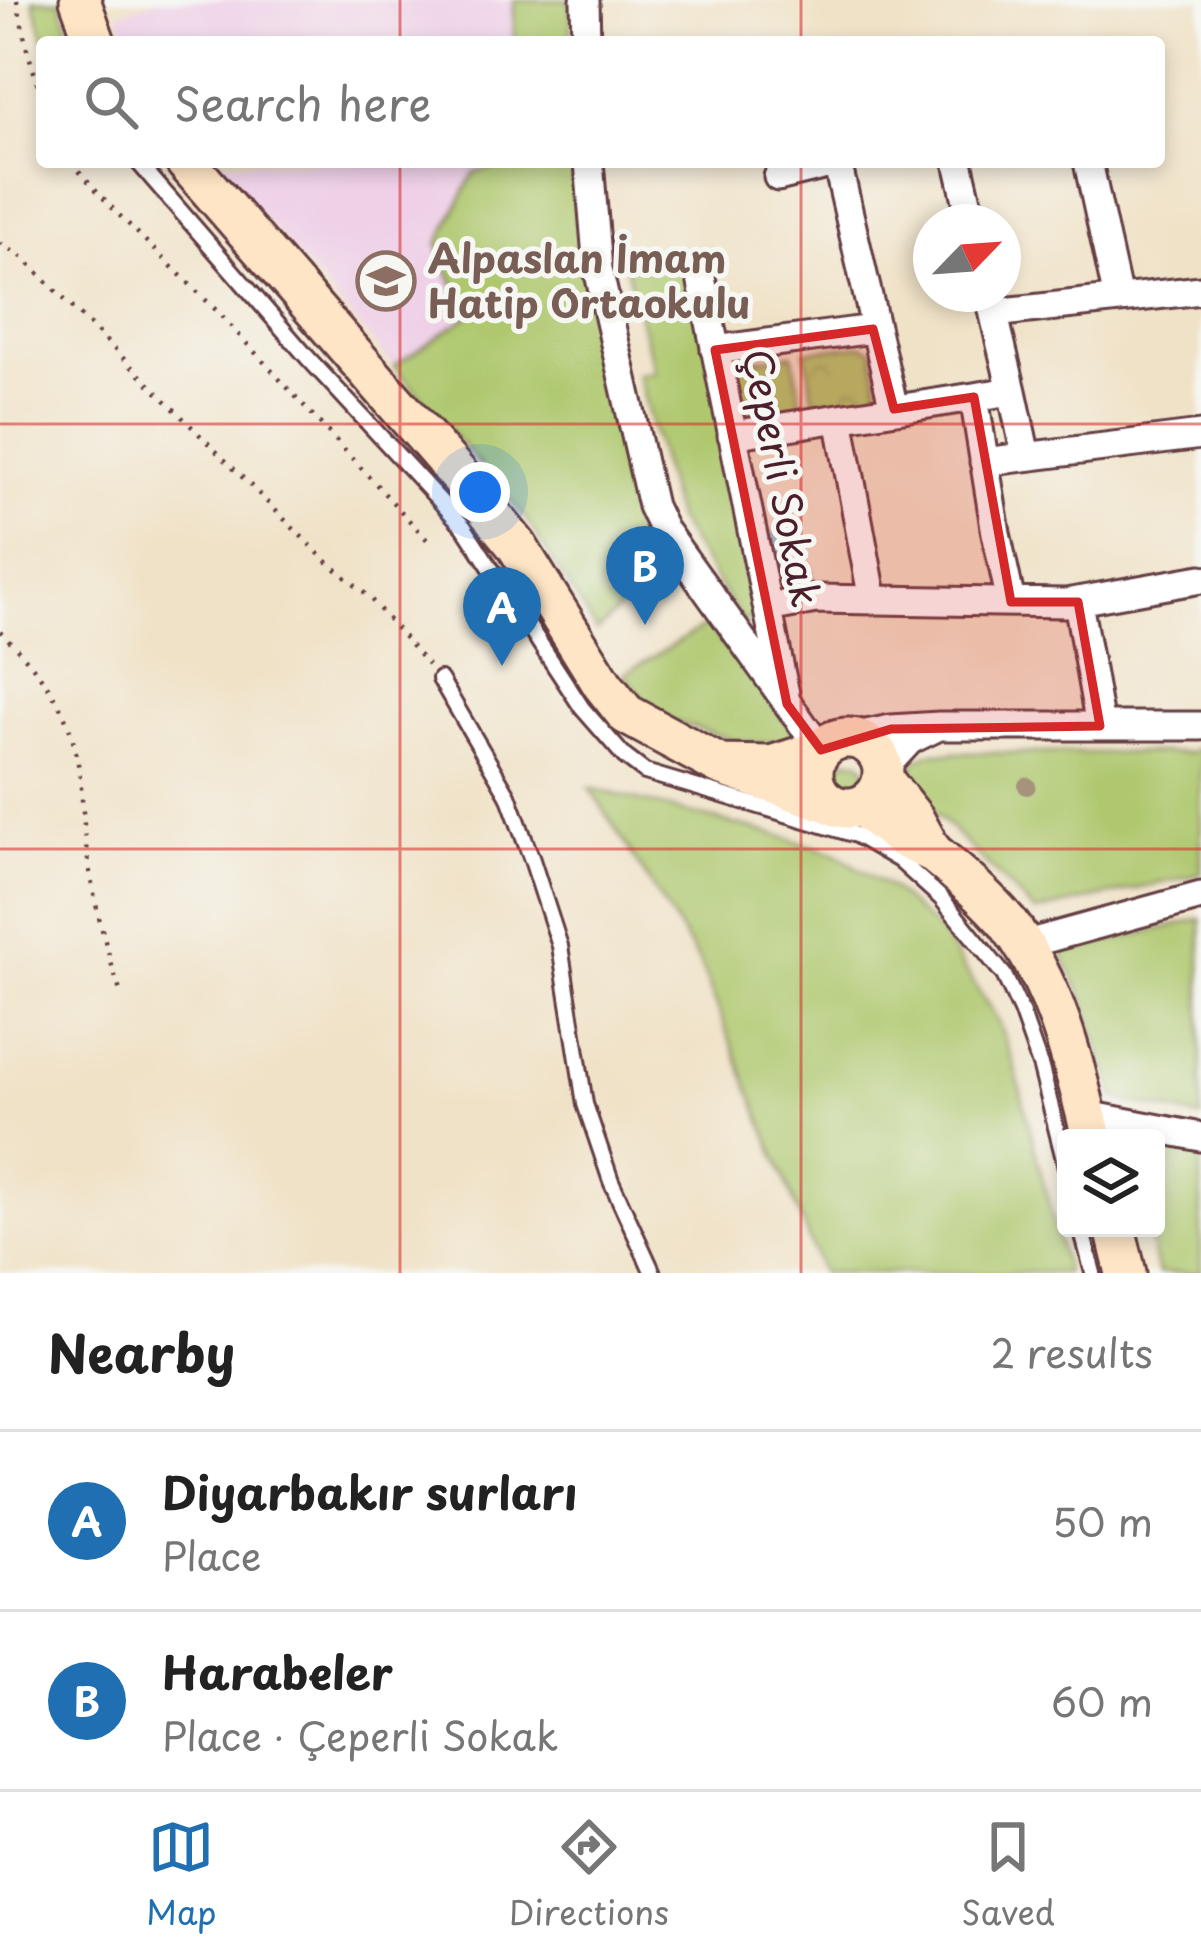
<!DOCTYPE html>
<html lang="en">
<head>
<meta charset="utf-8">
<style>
  :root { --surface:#fff; --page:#f2f2f2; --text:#222; --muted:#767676; --line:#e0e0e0; --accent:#1f6fb2 }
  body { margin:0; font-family:"Playpen Sans",sans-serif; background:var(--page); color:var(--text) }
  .controls { position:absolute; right:36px; bottom:36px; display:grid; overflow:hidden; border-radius:12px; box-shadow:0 6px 18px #0003 }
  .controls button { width:108px; height:108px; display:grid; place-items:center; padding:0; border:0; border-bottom:3px solid var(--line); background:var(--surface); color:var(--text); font:60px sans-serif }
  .compass { position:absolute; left:913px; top:204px; width:108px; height:108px; border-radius:50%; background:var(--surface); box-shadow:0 6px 18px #0003; rotate:65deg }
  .you { position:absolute; left:480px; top:492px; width:42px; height:42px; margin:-30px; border:9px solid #fff; border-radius:50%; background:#1a73e8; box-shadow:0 0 0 18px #1a73e833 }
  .badge { display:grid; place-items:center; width:78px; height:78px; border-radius:50%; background:var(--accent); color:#fff; font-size:39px; font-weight:700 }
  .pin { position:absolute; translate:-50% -99px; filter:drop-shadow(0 3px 6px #0008) }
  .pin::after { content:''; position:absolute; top:63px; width:42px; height:36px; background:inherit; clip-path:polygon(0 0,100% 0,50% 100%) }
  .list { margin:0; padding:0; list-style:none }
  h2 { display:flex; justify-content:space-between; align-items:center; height:156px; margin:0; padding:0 48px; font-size:51px }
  h2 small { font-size:39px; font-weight:400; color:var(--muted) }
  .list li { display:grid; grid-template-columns:78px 1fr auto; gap:36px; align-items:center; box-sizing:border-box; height:180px; padding:0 48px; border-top:3px solid var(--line) }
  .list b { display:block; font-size:45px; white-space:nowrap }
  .list p { margin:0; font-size:39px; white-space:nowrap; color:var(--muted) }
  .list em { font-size:39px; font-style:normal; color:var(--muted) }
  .icon { flex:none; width:66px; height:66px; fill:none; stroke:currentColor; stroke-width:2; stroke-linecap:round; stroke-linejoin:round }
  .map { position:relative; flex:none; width:1201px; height:1273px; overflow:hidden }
  .search { position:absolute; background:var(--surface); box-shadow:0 6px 18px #0003; left:36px; right:36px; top:36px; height:132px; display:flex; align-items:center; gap:30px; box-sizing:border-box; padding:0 42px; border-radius:12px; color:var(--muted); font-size:45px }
  .sheet { height:516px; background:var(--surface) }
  nav { display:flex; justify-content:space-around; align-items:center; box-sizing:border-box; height:168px; border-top:3px solid var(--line); background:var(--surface); font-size:33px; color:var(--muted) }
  nav a { display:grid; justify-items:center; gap:6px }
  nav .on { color:var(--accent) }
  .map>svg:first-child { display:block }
  .built { fill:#efd0e7 }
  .grass { fill:#afc86e; stroke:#7c744c; stroke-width:3 }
  .park { fill:url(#park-crowns); stroke:#7c744c; stroke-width:3 }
  .water { fill:url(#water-ripples); stroke:#526a82; stroke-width:3 }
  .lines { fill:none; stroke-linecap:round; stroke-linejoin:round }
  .lane-casing { stroke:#633c42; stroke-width:20 }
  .street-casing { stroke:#633c42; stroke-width:33 }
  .secondary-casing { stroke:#633c42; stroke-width:45 }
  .path { stroke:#633c42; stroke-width:4.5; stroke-dasharray:3 9; stroke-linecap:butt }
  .lane { stroke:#fff; stroke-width:14 }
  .street { stroke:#fff; stroke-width:27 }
  .secondary { stroke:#fee5c5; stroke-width:39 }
  .tree { fill:#a5937c }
  .marked { fill:#d62828; fill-opacity:0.2; stroke:#d62828; stroke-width:9; stroke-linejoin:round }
  .grid { fill:none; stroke:#d62828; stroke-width:3; stroke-opacity:0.55 }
  .labels { text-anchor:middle; stroke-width:10; stroke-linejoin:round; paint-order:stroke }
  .education-label { font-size:39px; font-weight:bold; fill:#785e54; stroke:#f6f6f2; text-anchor:start }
  .street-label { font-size:39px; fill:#4a1f2b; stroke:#f6f6f2 }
</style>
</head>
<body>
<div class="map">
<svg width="1201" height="1273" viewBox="0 0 1201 1273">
  <defs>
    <pattern id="park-crowns" width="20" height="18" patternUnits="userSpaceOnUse" patternTransform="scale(3)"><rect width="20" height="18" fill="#afc86e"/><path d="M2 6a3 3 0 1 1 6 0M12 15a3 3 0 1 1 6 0" fill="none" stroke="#98ab5f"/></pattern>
    <pattern id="water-ripples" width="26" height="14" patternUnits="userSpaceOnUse" patternTransform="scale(3)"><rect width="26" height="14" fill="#59b6d8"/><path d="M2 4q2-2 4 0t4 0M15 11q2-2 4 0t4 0" fill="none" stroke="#4c93af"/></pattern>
  </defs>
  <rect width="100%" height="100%" fill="#f6f6f2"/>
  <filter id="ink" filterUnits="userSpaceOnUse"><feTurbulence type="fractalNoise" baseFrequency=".00833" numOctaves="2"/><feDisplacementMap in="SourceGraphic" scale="24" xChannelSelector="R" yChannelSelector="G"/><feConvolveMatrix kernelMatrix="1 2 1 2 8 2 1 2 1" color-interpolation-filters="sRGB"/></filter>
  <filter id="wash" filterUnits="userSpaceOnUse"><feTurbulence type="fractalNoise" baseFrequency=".004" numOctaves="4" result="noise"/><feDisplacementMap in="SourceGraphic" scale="48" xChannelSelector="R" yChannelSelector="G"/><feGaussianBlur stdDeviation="2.7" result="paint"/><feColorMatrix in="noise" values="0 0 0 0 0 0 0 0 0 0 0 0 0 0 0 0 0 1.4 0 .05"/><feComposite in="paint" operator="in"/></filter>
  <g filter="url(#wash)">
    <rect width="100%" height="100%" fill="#f0e2c7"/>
    <path class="built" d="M157,0H514V42H131L117,14Z
      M215,162H508L468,317L394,366Z"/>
    <path class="grass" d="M33,0H60L73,42H45Z
      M514,0H571V42H514Z
      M508,162H573C575,247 592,327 612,409C626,464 638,517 662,568L597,631L523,515L394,366L467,317L438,245L474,173L505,165Z
      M691,249L763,615L743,622L676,519L638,374L655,372L624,260Z
      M793,354L802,407L750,419L743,416L732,368L739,362Z
      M707,625L800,738L765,743L734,740L672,721L650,708L624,674Z
      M1201,746V874L1035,912L915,793L909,774L916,760L932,753H1190Z
      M848,759L860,761L868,771L866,789L844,796C834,785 828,779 836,765Z
      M590,788L773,834L834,853L892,889L941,933L997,1019L1014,1064L1066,1273H822L699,961Z
      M1201,919V1118L1115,1098L1084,999L1061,953Z
      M1156,1138L1201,1149V1273H1158L1147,1228H1156Z"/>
    <path class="park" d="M862,345L873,350L880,397L815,408L805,351Z"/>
    <path class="water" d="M785,532L793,569L810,566L813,584L779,593L768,535Z"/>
  </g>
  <g filter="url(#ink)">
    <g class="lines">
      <defs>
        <path id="lane" d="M138,162L307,357L464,527L582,708L624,756L645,772L856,835L899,860L941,898L1004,975L1021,1011L1041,1068L1066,1167
          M440,679L508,795L532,860L560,946L585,1104L611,1181L653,1273
          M1081,1228L1093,1273"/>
        <path id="street" d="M585,0L586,42
          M589,162L598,269L652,506L663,529L821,750
          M837,162L894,409
          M958,162L972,222
          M1088,162L1118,299
          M778,177L835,163
          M699,268L785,694
          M994,313L1201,290
          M715,350L873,329
          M1012,391L1026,456
          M974,397L996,533L1011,602
          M732,435L839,418
          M984,462L1201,435
          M873,600L839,418L1012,391L989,294
          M1078,602L1100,726
          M768,608L816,599L1066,603L1201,579
          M939,726H1201
          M852,737L891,729L939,726L910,740L884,768
          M1023,945L1201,896
          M1087,1115L1201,1137"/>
        <path id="secondary" d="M80,0L95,42
          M186,162L462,479L517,546L603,685L626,714L720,765
          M813 773a35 35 0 1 1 70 0a35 35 0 1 1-70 0Z
          M821,750L771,766L720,765L828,802
          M861,806L901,837L932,852L914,819L883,780
          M932,852C958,873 985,896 1007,922C1056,984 1074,1063 1092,1138
          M1115,1228L1126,1273"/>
      </defs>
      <use href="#lane" class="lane-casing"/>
      <use href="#street" class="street-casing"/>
      <use href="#secondary" class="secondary-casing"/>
      <path class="path" d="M17,0L27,49L42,98
        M71,162L115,211L217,311L430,543
        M0,243L22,257L324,559L368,596L428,665
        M0,631C28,659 57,692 70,730C84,771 81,818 88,860C95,908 107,952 122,997"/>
      <use href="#lane" class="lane"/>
      <use href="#street" class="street"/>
      <use href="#secondary" class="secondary"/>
    </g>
    <circle class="tree" cx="1027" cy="786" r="9"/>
  </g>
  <path class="marked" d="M873,329L894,409L974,397L1011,602H1078L1100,726L891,729L821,750L787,704L715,350Z"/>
  <path class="grid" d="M400,0V42M801,0V42M400,162V1273M801,162V1273M0,424H1201M0,849H1201"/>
  <defs>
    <symbol id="school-ring" viewBox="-11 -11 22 22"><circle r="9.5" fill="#f6f6f2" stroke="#8d6e63" stroke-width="1.5"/><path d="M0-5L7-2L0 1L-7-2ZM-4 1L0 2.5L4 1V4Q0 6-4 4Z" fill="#8d6e63"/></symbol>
  </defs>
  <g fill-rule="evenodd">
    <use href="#school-ring" x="353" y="248" width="66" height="66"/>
  </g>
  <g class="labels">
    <g class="education-label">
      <text x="428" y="273">Alpaslan İmam<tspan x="428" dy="45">Hatip Ortaokulu</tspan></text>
    </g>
    <g class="street-label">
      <text transform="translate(781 478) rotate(79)" y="14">Çeperli Sokak</text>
    </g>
  </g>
</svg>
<div class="controls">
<button><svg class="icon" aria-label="layers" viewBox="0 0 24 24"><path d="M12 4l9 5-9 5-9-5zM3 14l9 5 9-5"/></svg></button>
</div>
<svg class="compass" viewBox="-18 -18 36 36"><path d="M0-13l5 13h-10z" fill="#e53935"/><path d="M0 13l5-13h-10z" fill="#767676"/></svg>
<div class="you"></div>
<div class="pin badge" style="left:502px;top:666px">A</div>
<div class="pin badge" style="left:645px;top:625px">B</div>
<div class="search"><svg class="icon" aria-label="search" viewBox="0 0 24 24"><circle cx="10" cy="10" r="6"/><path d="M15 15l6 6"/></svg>Search here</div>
</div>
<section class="sheet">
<h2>Nearby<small>2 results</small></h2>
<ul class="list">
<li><span class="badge">A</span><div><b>Diyarbakır surları</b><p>Place</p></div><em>50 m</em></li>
<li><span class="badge">B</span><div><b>Harabeler</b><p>Place · Çeperli Sokak</p></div><em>60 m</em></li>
</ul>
</section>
<nav>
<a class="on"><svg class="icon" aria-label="map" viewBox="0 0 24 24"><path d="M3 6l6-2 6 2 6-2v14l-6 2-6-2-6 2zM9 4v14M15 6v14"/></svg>Map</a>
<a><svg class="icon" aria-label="directions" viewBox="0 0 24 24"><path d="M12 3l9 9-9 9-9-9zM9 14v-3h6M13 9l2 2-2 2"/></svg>Directions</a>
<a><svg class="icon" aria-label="saved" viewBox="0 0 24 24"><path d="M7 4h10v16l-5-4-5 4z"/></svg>Saved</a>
</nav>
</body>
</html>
